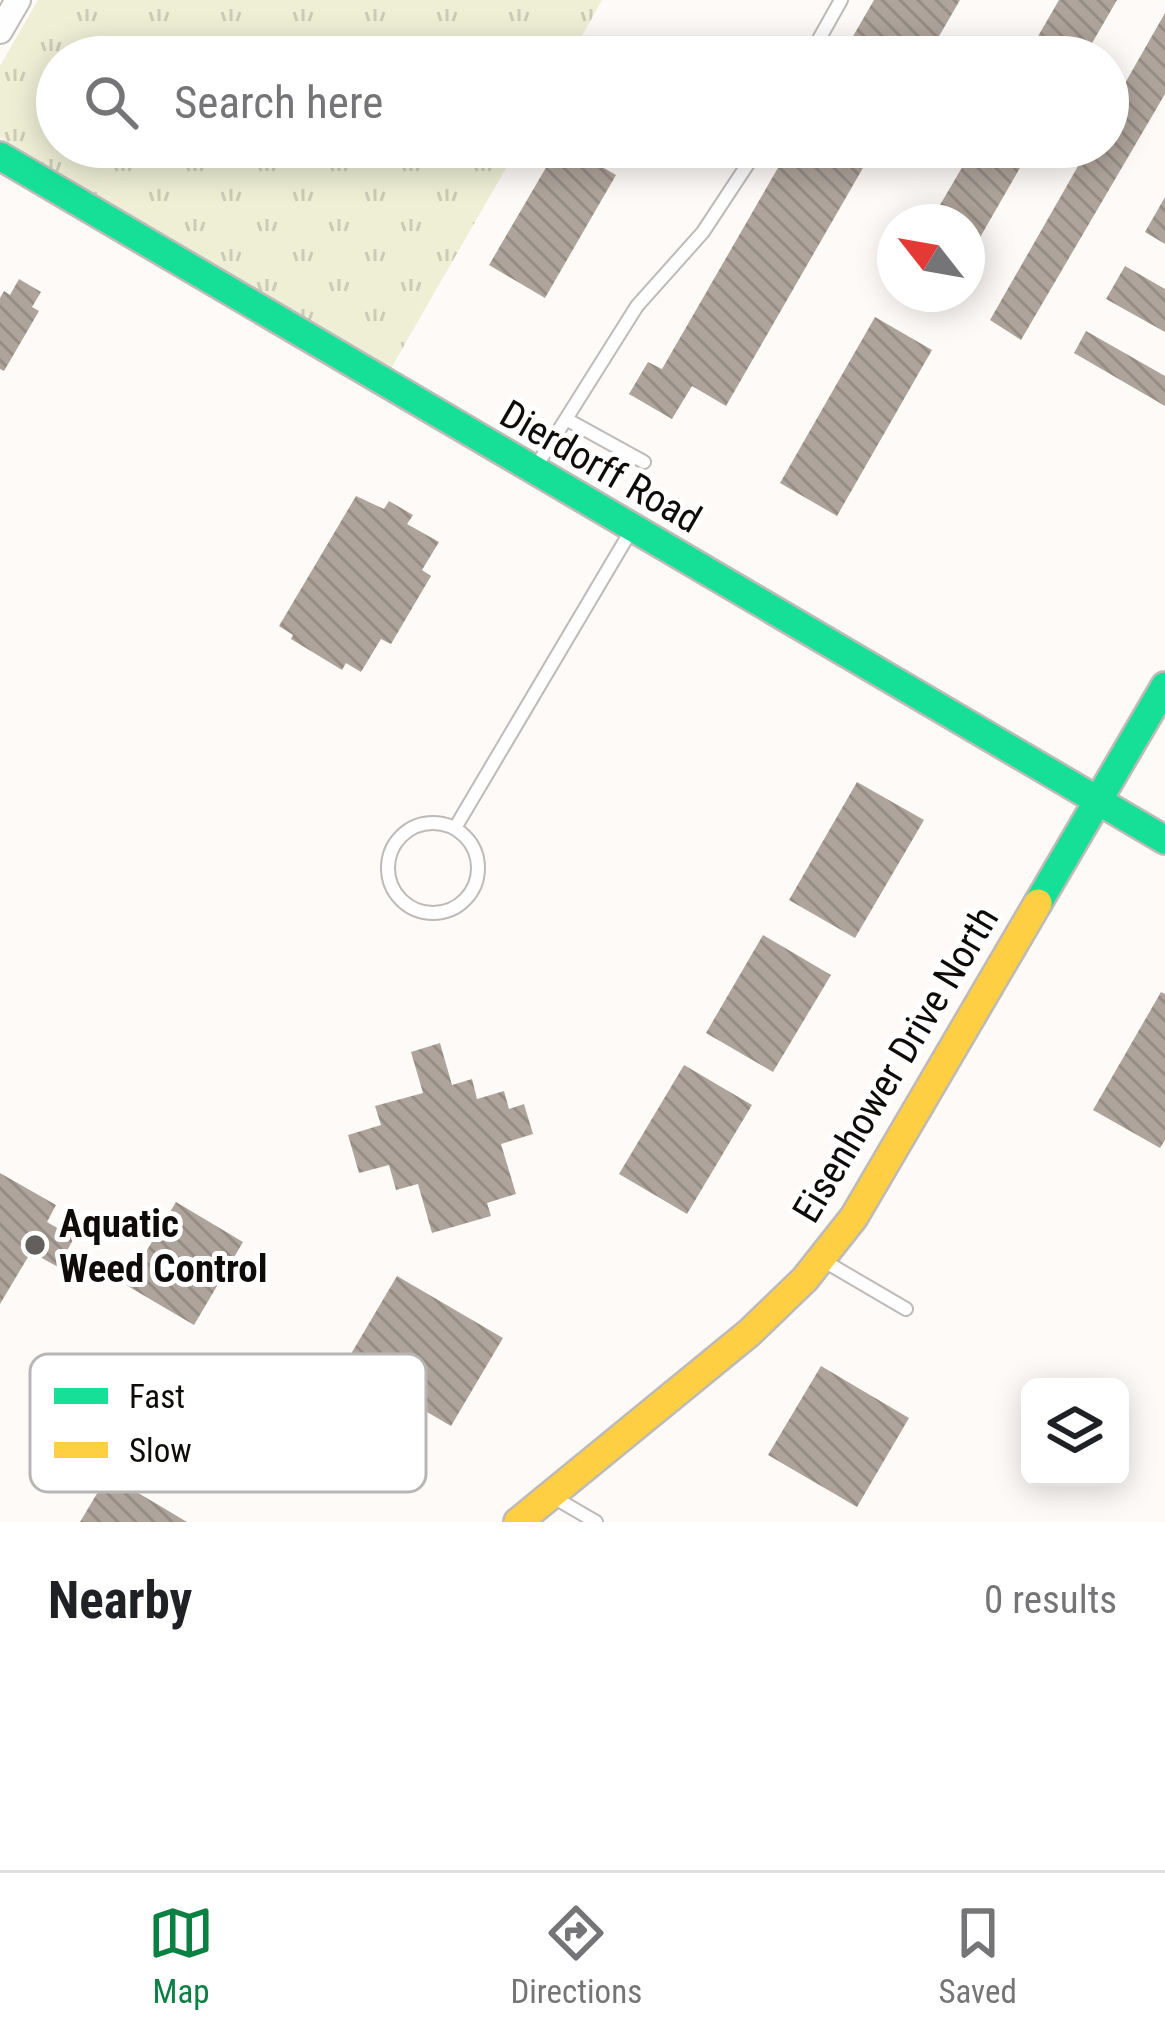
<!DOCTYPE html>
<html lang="en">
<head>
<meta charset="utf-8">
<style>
  :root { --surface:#fff; --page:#f2f2f2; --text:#202124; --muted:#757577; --line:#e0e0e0; --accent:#0b8043 }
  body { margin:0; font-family:"Roboto Condensed",sans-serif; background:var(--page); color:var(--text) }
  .controls { position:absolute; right:36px; bottom:36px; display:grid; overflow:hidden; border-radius:18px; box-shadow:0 6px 30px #0003 }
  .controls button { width:108px; height:108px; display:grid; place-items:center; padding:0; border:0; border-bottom:3px solid var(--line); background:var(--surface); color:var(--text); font:60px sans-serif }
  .compass { position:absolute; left:877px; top:204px; width:108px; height:108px; border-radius:50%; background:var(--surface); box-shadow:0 6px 30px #0003; rotate:301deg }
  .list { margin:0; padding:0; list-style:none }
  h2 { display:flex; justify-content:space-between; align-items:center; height:156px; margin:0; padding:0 48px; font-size:51px }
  h2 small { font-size:39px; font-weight:400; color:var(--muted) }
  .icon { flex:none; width:66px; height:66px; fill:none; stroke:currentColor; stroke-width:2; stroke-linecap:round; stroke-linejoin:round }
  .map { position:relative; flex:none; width:1165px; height:1522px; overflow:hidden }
  .search { position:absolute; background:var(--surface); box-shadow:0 6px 30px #0003; left:36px; right:36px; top:36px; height:132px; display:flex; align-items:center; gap:30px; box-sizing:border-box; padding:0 42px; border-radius:66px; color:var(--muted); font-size:45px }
  .sheet { height:348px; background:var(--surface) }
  nav { display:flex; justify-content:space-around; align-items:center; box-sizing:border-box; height:168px; border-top:3px solid var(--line); background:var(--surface); font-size:33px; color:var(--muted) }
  nav a { display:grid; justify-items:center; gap:6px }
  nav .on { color:var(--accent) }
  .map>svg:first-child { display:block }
  .grass { fill:url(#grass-tufts) }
  .building { fill:url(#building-back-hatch) }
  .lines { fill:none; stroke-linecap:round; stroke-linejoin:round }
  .lane-casing { stroke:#bdbab8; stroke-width:16 }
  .street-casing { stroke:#bdbab8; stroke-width:28 }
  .fast-casing { stroke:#bdbab8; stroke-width:32 }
  .slow-casing { stroke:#bdbab8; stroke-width:32 }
  .lane { stroke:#fffefe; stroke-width:12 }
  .street { stroke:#fffefe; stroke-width:24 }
  .fast { stroke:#16e098; stroke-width:27 }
  .slow { stroke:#ffcf43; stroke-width:27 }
  .poi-dot { fill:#625f5c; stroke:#fff; stroke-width:4.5 }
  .labels { text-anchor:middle; stroke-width:10; stroke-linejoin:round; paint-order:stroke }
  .street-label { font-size:39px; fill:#0e0b09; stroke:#fff }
  .poi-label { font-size:39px; font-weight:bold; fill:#0e0b09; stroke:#fff; text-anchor:start }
  .key { fill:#fff; stroke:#b7b6b5; stroke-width:3 }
  .key-label { font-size:33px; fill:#0e0b09 }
</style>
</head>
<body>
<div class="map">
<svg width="1165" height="1522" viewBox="0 0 1165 1522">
  <defs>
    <pattern id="grass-tufts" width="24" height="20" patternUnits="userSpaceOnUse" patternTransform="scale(3)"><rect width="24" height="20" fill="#eeefd5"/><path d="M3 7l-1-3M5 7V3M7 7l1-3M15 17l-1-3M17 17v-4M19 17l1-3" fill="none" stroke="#cbccb6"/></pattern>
    <pattern id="building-back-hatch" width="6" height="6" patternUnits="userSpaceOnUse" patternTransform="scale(3)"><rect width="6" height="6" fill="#afa49b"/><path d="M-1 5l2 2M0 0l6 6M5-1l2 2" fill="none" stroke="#958c84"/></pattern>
  </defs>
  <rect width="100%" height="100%" fill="#fdfaf7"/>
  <path class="grass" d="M38,0H602L570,57H57V147H518L390,370L0,137V66Z"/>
  <path class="building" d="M874,0H960L927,57H841Z
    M1059,0H1117L1084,57H1026Z
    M1165,13V94L1021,340L990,320L1089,147H1108V113Z
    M558,147H568L616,175L545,298L489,265Z
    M790,147H875L726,406L692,386L672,419L629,394L648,362L662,369Z
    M974,147H1032L967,260V222H930Z
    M1165,197V244L1145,232Z
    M1125,266L1165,289V332L1106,299Z
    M19,279L41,292L32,307L39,311L4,371L0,369V298L4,291L10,295Z
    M875,317L932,350L837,516L780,483Z
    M1086,331L1165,376V406L1074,353Z
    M356,496L384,509L389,501L413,515L407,524L439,542L422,570L431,576L391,644L381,639L361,672L346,663L342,670L291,639L293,635L279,626Z
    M857,782L924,820L855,938L789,900Z
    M763,935L831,975L773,1072L706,1033Z
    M1161,992L1165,994V1140L1160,1148L1093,1110Z
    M440,1043L452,1085L472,1079L477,1099L504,1091L509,1109L524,1104L533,1134L501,1144L516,1194L487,1203L491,1216L432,1233L418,1184L396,1190L389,1165L359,1173L348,1135L381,1125L375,1106L423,1093L411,1052Z
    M684,1065L752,1105L687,1214L619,1174Z
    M0,1173L56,1205L47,1222L74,1238L58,1267L31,1252L0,1304Z
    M176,1202L243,1242L194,1325L126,1285Z
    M397,1276L503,1338L451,1426L345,1364Z
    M821,1366L909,1418L857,1507L768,1455Z
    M108,1475L187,1522H80Z"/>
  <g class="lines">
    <defs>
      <path id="lane" d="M809,57L841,0
        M566,419L644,462
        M537,465L637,306L703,232L759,147
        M388 868a45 45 0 1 1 90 0a45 45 0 1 1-90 0Z
        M455,828L632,529
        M824,1261L906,1309
        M555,1498L596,1522"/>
      <path id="street" d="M0,31L18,0"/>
      <path id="fast" d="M0,156L1165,840
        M1038,903L1165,686"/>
      <path id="slow" d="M518,1522L749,1333L805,1279L854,1217L1038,903"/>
    </defs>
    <use href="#lane" class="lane-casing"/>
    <use href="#street" class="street-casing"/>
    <use href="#fast" class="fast-casing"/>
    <use href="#slow" class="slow-casing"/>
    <use href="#lane" class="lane"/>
    <use href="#street" class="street"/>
    <use href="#fast" class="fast"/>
    <use href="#slow" class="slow"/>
  </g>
  <circle class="poi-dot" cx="35" cy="1245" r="12"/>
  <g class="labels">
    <g class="street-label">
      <text transform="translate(601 466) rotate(30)" y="14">Dierdorff Road</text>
      <text transform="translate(895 1064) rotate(-59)" y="14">Eisenhower Drive North</text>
    </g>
    <g class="poi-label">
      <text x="59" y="1237">Aquatic<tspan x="59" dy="45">Weed Control</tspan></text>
    </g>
  </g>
  <rect x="30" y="1354" width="396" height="138" rx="18" class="key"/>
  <rect x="54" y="1388" width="54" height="16" fill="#16e098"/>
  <rect x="54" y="1442" width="54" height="16" fill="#ffcf43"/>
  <g class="key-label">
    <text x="129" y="1408">Fast</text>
    <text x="129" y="1462">Slow</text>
  </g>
</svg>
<div class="controls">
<button><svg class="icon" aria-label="layers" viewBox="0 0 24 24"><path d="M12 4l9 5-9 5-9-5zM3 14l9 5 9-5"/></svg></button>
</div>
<svg class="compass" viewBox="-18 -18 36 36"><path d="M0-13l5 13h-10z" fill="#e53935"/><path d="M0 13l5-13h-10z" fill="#757577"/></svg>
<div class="search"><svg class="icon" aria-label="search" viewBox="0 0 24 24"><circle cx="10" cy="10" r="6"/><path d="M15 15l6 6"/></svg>Search here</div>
</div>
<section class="sheet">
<h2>Nearby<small>0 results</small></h2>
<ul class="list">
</ul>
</section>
<nav>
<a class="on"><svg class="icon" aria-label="map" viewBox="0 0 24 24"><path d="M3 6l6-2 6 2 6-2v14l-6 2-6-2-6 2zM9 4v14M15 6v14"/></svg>Map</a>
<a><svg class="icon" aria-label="directions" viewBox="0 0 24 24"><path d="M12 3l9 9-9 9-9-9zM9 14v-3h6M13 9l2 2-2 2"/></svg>Directions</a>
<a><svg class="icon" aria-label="saved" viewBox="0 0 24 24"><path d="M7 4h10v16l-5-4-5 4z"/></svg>Saved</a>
</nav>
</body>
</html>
